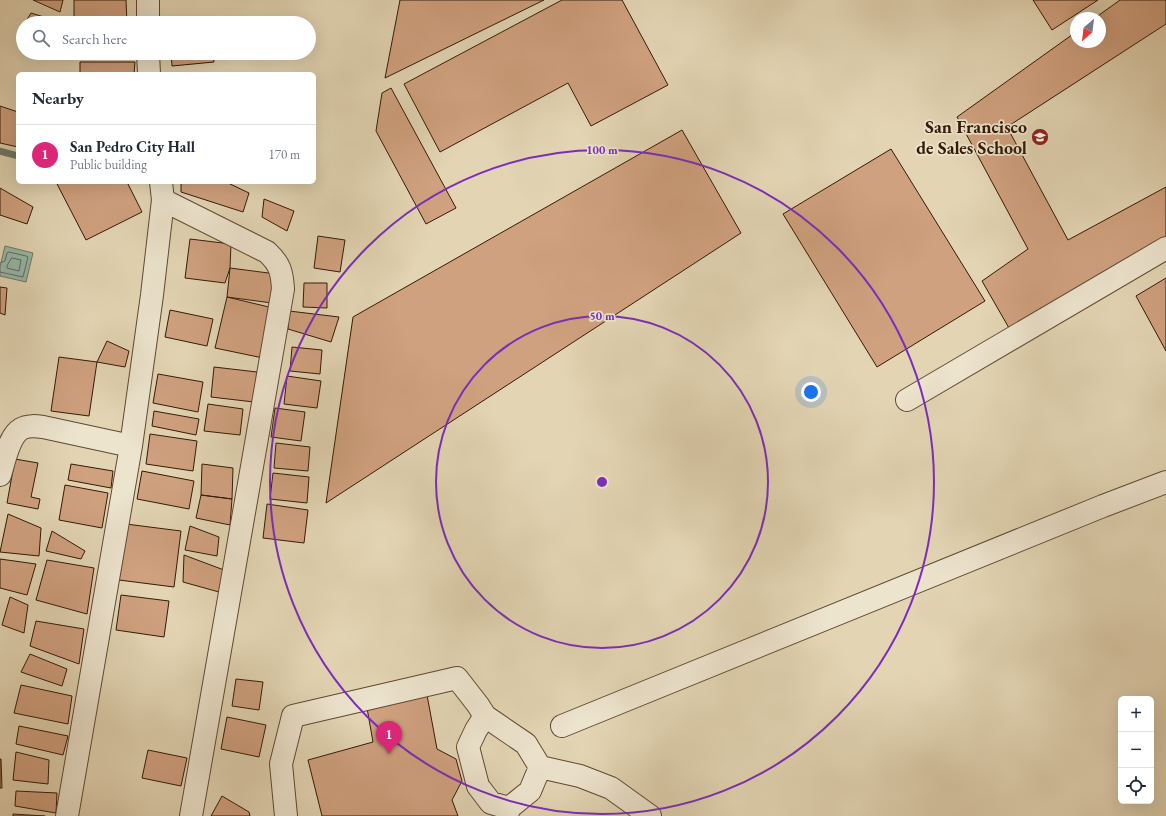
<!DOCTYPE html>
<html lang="en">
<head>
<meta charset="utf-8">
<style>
  :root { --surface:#fff; --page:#f6f6f7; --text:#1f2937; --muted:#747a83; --line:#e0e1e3; --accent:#db2777 }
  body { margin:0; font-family:"EB Garamond",serif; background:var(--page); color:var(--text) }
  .controls { position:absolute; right:12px; bottom:12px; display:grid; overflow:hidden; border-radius:6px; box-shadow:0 4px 16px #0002 }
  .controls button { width:36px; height:36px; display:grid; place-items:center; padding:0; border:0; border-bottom:1px solid var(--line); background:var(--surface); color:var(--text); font:20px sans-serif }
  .compass { position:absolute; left:1070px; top:12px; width:36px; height:36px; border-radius:50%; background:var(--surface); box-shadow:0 4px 16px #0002; rotate:208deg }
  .you { position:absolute; left:811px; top:392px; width:14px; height:14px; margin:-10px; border:3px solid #fff; border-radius:50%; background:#1a73e8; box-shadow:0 0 0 6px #1a73e833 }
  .badge { display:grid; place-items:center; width:26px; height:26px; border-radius:50%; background:var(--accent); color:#fff; font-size:13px; font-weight:700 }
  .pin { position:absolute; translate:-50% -33px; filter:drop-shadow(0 1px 2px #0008) }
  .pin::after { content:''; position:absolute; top:21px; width:14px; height:12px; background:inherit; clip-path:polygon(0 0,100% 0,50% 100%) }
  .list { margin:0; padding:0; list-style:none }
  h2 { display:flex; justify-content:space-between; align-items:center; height:52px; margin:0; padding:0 16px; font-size:17px }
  h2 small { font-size:13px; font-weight:400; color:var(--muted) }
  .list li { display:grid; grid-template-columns:26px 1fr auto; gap:12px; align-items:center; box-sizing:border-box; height:60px; padding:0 16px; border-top:1px solid var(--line) }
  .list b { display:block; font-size:15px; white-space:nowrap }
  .list p { margin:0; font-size:13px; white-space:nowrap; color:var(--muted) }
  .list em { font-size:13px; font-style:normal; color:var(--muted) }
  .icon { flex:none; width:22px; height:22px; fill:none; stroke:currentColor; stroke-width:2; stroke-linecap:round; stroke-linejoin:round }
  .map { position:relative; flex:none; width:1166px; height:816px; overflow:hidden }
  .search { position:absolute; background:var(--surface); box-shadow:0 4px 16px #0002; left:16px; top:16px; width:300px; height:44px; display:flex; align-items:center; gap:10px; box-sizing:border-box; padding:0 14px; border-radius:22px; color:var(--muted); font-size:15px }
  .panel { position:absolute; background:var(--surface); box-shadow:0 4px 16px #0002; left:16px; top:72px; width:300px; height:112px; border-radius:6px }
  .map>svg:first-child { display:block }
  .water { fill:#95b9ac; stroke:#6e796a }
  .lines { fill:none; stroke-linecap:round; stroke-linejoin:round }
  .shore { stroke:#646a59; stroke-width:1 }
  .stream { stroke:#6e796a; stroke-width:7 }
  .building { fill:#d0a17f; stroke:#331a06 }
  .minor-casing { stroke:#5f4932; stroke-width:24 }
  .minor { stroke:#ede4ce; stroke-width:22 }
  .ring { fill:none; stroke:#7b2cbf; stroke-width:2 }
  .labels { text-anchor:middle; stroke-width:3.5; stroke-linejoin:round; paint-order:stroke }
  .poi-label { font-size:18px; font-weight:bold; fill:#331a06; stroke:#ede4ce; text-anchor:end }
  .centre { fill:#7b2cbf; stroke:#ede4ce; stroke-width:2 }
  .ring-label { font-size:12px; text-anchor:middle; font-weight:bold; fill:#7b2cbf; stroke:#ede4ce; stroke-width:3.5; stroke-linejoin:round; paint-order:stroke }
</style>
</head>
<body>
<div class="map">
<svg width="1166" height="816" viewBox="0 0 1166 816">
  <rect width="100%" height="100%" fill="#e3d5b4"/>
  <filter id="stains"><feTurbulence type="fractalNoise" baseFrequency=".005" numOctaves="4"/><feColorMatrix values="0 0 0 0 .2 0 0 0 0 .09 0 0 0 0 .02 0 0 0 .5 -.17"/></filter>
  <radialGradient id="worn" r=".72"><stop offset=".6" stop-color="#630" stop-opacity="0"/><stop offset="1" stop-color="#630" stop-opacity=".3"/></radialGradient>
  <path class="water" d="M5,246L33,253L26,282L0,276V267Z"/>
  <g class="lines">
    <path class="shore" d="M12,258L21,260L19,271L7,268V266Z
      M0,263L5,261L7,253L9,252L26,256L28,257L23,277L0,272"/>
    <path class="stream" d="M0,151L18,156"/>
  </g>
  <path class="building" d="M33,0H63L60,12Z
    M74,0H126L127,23H74Z
    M400,0H544L385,78Z
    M562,0H622L668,85L591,126L568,83L440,152L404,84Z
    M1033,0H1098L1052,30Z
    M1120,0H1166V24L1007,127L1068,240L1166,187V237L1009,328L982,281L1028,249L957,117L1076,32V42H1100V18H1095Z
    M31,13L60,22V23H25Z
    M171,53H213L214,62L172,66Z
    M80,62H135L134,74H80Z
    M391,88L456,208L426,224L376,131L382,93Z
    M0,106L18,112V147L0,143Z
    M682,130L741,233L326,503L353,317Z
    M891,149L985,301L877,367L783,214Z
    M56,182H127L142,212L86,240Z
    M181,182H226L249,193L243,212L181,192Z
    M0,188L33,207L27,224L0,215Z
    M264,199L294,211L287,231L262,217Z
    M318,236L345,240L340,272L314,268Z
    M190,239L231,244L230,268L225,283L185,278Z
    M230,268L276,274L272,303L227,297Z
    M1166,278V351L1136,296Z
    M304,283H327V308L303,307Z
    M0,287L7,288L5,315L0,313Z
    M227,297L273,308L263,358L215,348Z
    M170,310L213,319L207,346L165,337Z
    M289,311L339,317L331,342L288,329Z
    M107,341L129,351L125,367L97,362Z
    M292,347L322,350L320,374L290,371Z
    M59,357L97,362L89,416L51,411Z
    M214,367L257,372L254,402L211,397Z
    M158,374L203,382L198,412L153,403Z
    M287,376L321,381L317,408L284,404Z
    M208,404L243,409L240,435L204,431Z
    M275,408L305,412L301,441L271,437Z
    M154,411L199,419L196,435L152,426Z
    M150,434L197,441L193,471L146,464Z
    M276,443L310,447L308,471L274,468Z
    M15,459L38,463L31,497L40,499L38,509L7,503Z
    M71,464L113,471L111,488L68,480Z
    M202,464L233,468L232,499L201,495Z
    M142,471L194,481L189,509L137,499Z
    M273,473L309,477L307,503L270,499Z
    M65,485L108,493L102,528L59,520Z
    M201,495L232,499L230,525L196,518Z
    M267,504L308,510L304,543L263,538Z
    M8,514L41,528L39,556L0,552Z
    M126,524L181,531L174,587L119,580Z
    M190,526L219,537L217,556L185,550Z
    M52,531L85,551L81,559L46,551Z
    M184,555L224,570L219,592L183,582Z
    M0,559L36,564L27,595L0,588Z
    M47,560L94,568L87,614L36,600Z
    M121,595L169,601L164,637L116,630Z
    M10,597L28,605L24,633L2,625Z
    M36,621L84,629L79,664L30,646Z
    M30,654L67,669L62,686L21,672Z
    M236,679L263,682L259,710L232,706Z
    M21,685L72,696L68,724L14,713Z
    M427,695L437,749L456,759L462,781L452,800L458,816H322L308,760L373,742L367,708Z
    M227,717L266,725L259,757L221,749Z
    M19,726L68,736L63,755L16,744Z
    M148,750L187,758L181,786L142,778Z
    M16,752L49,760L48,784L13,780Z
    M0,759H1L2,788H0Z
    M16,791L57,793L56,813L15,806Z
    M222,796L249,812L250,816H211Z
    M13,814L45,816H13Z"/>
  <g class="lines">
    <defs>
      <path id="minor" d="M148,0V23
        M148,53L149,74
        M163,200L267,252C280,264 282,272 283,289L191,816
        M907,400L1166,248
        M0,475C4,462 9,436 21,429C28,425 36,426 43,427L131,446
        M485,716L476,730L468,747L478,786L491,803L509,808
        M562,726L1103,506L1166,482
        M67,816L131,446L152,295L163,200L161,182
        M286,816L281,764L293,716L457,678L478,705L485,716L526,744L540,767L580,776L611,788L650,816
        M507,816L509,808L530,791L540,767"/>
    </defs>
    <use href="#minor" class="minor-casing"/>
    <use href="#minor" class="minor"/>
  </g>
  <g class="ring">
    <circle cx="602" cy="482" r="166"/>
    <circle cx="602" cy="482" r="332"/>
  </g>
  <defs>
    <symbol id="school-disc" viewBox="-11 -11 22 22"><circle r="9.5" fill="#8f2418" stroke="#ede4ce"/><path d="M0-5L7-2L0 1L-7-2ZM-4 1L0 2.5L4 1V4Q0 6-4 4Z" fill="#fff"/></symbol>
  </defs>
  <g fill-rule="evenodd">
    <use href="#school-disc" x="1030" y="127" width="20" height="20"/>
  </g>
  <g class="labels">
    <g class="poi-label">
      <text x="1027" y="133">San Francisco<tspan x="1027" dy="21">de Sales School</tspan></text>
    </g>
  </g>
  <circle cx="602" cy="482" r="6" class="centre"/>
  <g class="ring-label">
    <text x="602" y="154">100 m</text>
    <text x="602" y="320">50 m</text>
  </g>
  <rect width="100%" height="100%" filter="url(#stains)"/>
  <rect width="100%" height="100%" fill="url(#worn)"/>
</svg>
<div class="controls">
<button>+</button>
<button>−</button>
<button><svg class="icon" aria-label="locate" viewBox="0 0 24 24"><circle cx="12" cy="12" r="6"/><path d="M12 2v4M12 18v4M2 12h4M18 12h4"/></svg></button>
</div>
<svg class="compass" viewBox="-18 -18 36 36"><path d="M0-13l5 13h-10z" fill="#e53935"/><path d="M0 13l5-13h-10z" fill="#747a83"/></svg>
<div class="you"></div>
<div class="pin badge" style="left:389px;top:754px">1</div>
<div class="search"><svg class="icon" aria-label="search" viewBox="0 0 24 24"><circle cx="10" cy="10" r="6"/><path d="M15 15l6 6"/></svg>Search here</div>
<section class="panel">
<h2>Nearby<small></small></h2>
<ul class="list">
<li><span class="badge">1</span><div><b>San Pedro City Hall</b><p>Public building</p></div><em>170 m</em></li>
</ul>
</section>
</div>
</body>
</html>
